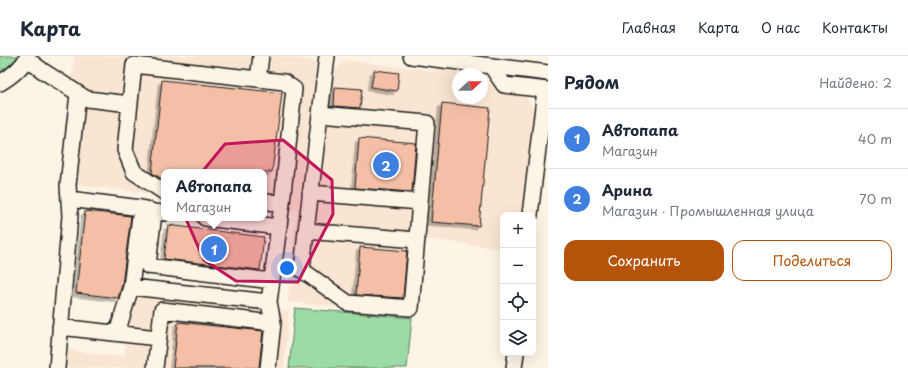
<!DOCTYPE html>
<html lang="ru">
<head>
<meta charset="utf-8">
<style>
  :root { --surface:#fff; --page:#f2f2f3; --text:#1f2937; --muted:#747a83; --line:#e0e1e3; --accent:#b45309 }
  body { margin:0; font-family:"Playpen Sans",sans-serif; background:var(--page); color:var(--text) }
  .controls { position:absolute; right:12px; bottom:12px; display:grid; overflow:hidden; border-radius:8px; box-shadow:0 4px 16px #0002 }
  .controls button { width:36px; height:36px; display:grid; place-items:center; padding:0; border:0; border-bottom:1px solid var(--line); background:var(--surface); color:var(--text); font:20px sans-serif }
  .compass { position:absolute; left:452px; top:12px; width:36px; height:36px; border-radius:50%; background:var(--surface); box-shadow:0 4px 16px #0002; rotate:69deg }
  .you { position:absolute; left:287px; top:212px; width:14px; height:14px; margin:-10px; border:3px solid #fff; border-radius:50%; background:#1a73e8; box-shadow:0 0 0 6px #1a73e833 }
  .badge { display:grid; place-items:center; width:26px; height:26px; border-radius:50%; background:var(--accent); color:#fff; font-size:13px; font-weight:700 }
  .pin { position:absolute; translate:-50% -50%; border:2px solid #fff; box-shadow:0 1px 4px #0006 }
  .popup { position:absolute; left:161px; top:113px; width:106px; height:52px; box-sizing:border-box; display:grid; place-content:center; border-radius:8px; background:var(--surface); filter:drop-shadow(0 1px 3px #0005); font-size:13px; white-space:nowrap; color:var(--muted) }
  .popup b { font-size:15px; color:var(--text) }
  .popup::after { content:''; position:absolute; left:50%; top:100%; margin-left:-8px; border:8px solid transparent; border-top-color:var(--surface) }
  .list { margin:0; padding:0; list-style:none }
  h2 { display:flex; justify-content:space-between; align-items:center; height:52px; margin:0; padding:0 16px; font-size:17px }
  h2 small { font-size:13px; font-weight:400; color:var(--muted) }
  .list li { display:grid; grid-template-columns:26px 1fr auto; gap:12px; align-items:center; box-sizing:border-box; height:60px; padding:0 16px; border-top:1px solid var(--line) }
  .list b { display:block; font-size:15px; white-space:nowrap }
  .list p { margin:0; font-size:13px; white-space:nowrap; color:var(--muted) }
  .list em { font-size:13px; font-style:normal; color:var(--muted) }
  .actions { display:flex; gap:8px; padding:12px 16px }
  .actions a { flex:1; padding:9px 0; border:1px solid var(--accent); border-radius:12px; text-align:center; font-size:14px; color:var(--accent) }
  .actions .main { background:var(--accent); color:#fff }
  .icon { flex:none; width:22px; height:22px; fill:none; stroke:currentColor; stroke-width:2; stroke-linecap:round; stroke-linejoin:round }
  .map { position:relative; flex:none; width:548px; height:312px; overflow:hidden }
  header { display:flex; align-items:center; gap:24px; box-sizing:border-box; height:56px; padding:0 20px; background:var(--surface); border-bottom:1px solid var(--line) }
  header strong { font-size:19px }
  nav { display:flex; gap:22px; margin-inline-start:auto; font-size:14px }
  main { display:flex }
  aside { flex:1; background:var(--surface) }
  .map>svg:first-child { display:block }
  .built { fill:#fae5d2 }
  .green { fill:#9bdca6; stroke:#5c7c61 }
  .building { fill:#f4bfa6; stroke:#1c1c1c; filter:url(#shadow) }
  .lines { fill:none; stroke-linecap:round; stroke-linejoin:round }
  .minor-casing { stroke:#1c1c1c; stroke-width:18 }
  .minor { stroke:#fcf5e5; stroke-width:15 }
  .marked { fill:#c2185b; fill-opacity:0.2; stroke:#c2185b; stroke-width:3; stroke-linejoin:round }
</style>
</head>
<body>
<header>
<strong>Карта</strong>
<nav><a>Главная</a><a>Карта</a><a>О нас</a><a>Контакты</a></nav>
</header>
<main>
<div class="map">
<svg width="548" height="312" viewBox="0 0 548 312">
  <defs>
    <filter id="shadow"><feDropShadow dx="-3.5" dy="3.5" stdDeviation="0" flood-color="#0004"/></filter>
  </defs>
  <rect width="100%" height="100%" fill="#fcf5e5"/>
  <filter id="ink" filterUnits="userSpaceOnUse"><feTurbulence type="fractalNoise" baseFrequency=".025" numOctaves="2"/><feDisplacementMap in="SourceGraphic" scale="8" xChannelSelector="R" yChannelSelector="G"/><feConvolveMatrix kernelMatrix="1 2 1 2 8 2 1 2 1" color-interpolation-filters="sRGB"/></filter>
  <g filter="url(#ink)">
    <path class="built" d="M74,0H281L316,5L319,11L336,14L345,4L436,15L437,11L464,18H458V42H482V25L494,30L518,34L531,47L536,62L524,159H503V193L421,182L414,258L288,246L297,154L264,150V116H164V139L60,127Z
      M132,236L289,255L284,312H65L68,294L124,301Z"/>
    <path class="green" d="M0,0H18L13,6L0,16Z
      M295,252L412,262L407,312H289Z"/>
    <path class="building" d="M374,14L399,17L397,35L371,31Z
      M162,24L282,37L272,116H164V124L152,117Z
      M335,31L362,33L360,52L334,50Z
      M442,47L490,52L479,170L431,166Z
      M359,82L416,87L412,136L355,132Z
      M85,155L131,160L122,229L118,242L76,237Z
      M168,169L264,181L260,214L164,203Z
      M360,191L407,195L403,242L356,239Z
      M178,266L263,275L259,312H173Z"/>
    <g class="lines">
      <defs>
        <path id="minor" d="M327,0L306,175L302,214L348,247L411,252L420,146
          M411,0L548,17
          M27,3L43,15L87,43L130,48
          M491,10L504,29L548,34
          M258,23L261,0
          M0,27C12,20 22,12 28,0
          M164,136L134,116L125,94L134,9L284,26L294,33L282,147L269,246L273,267
          M310,137L420,146L427,67L320,58
          M69,143L141,152L149,154
          M264,146L282,147
          M164,157L154,156L148,210L272,225
          M530,159L545,34
          M205,162L279,171
          M306,175L417,184
          M131,231L269,246
          M60,271L158,282
          M117,277L131,231L141,152
          M57,312L70,160L68,129L78,38
          M155,312L162,254L273,267L268,312
          M514,312L516,297"/>
      </defs>
      <use href="#minor" class="minor-casing"/>
      <use href="#minor" class="minor"/>
    </g>
  </g>
  <path class="marked" d="M283,84L332,124L333,158L298,226L236,225L204,204L178,145L225,88Z"/>
</svg>
<div class="controls">
<button>+</button>
<button>−</button>
<button><svg class="icon" aria-label="locate" viewBox="0 0 24 24"><circle cx="12" cy="12" r="6"/><path d="M12 2v4M12 18v4M2 12h4M18 12h4"/></svg></button>
<button><svg class="icon" aria-label="layers" viewBox="0 0 24 24"><path d="M12 4l9 5-9 5-9-5zM3 14l9 5 9-5"/></svg></button>
</div>
<svg class="compass" viewBox="-18 -18 36 36"><path d="M0-13l5 13h-10z" fill="#e53935"/><path d="M0 13l5-13h-10z" fill="#747a83"/></svg>
<div class="you"></div>
<div class="pin badge" style="left:214px;top:193px;background:#3f7fe0">1</div>
<div class="popup"><b>Автопапа</b>Магазин</div>
<div class="pin badge" style="left:386px;top:109px;background:#3f7fe0">2</div>
</div>
<aside>
<h2>Рядом<small>Найдено: 2</small></h2>
<ul class="list">
<li><span class="badge" style="background:#3f7fe0">1</span><div><b>Автопапа</b><p>Магазин</p></div><em>40 m</em></li>
<li><span class="badge" style="background:#3f7fe0">2</span><div><b>Арина</b><p>Магазин · Промышленная улица</p></div><em>70 m</em></li>
</ul>
<div class="actions"><a class="main">Сохранить</a><a>Поделиться</a></div>
</aside>
</main>
</body>
</html>
